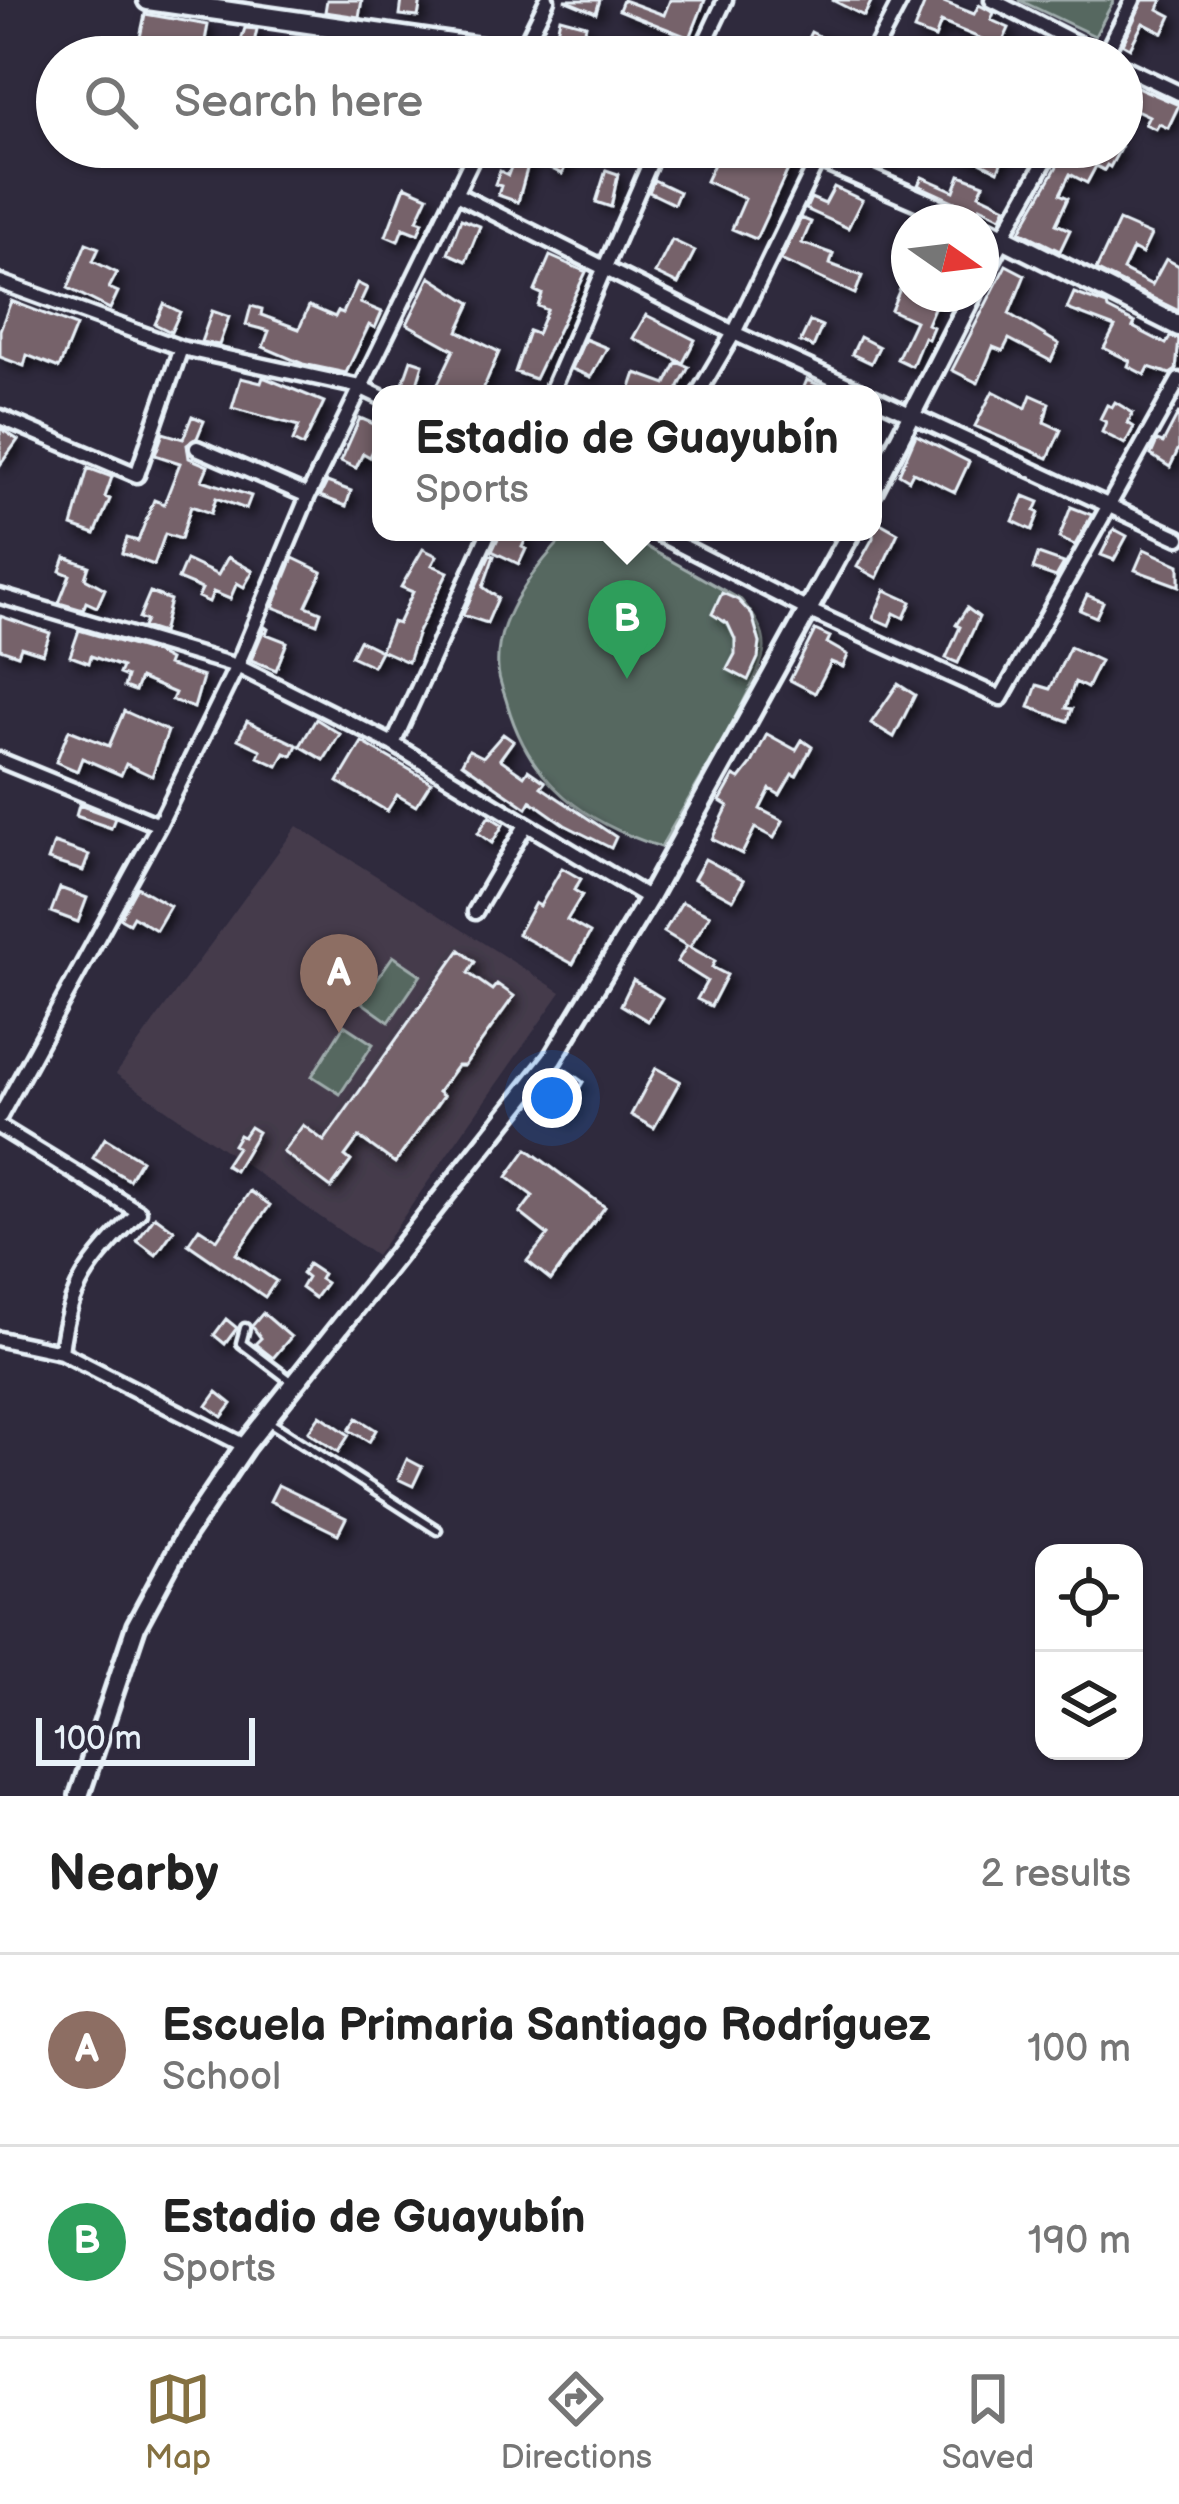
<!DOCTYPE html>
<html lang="en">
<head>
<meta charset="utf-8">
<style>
  :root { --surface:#fff; --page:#f6f6f6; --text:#222; --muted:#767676; --line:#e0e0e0; --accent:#857141 }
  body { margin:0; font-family:"Balsamiq Sans",sans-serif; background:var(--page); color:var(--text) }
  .controls { position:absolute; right:36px; bottom:36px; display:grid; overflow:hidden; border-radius:24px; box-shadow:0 3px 9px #0004 }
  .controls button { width:108px; height:108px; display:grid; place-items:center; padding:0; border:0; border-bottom:3px solid var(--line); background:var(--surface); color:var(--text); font:60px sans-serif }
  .compass { position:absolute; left:891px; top:204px; width:108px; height:108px; border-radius:50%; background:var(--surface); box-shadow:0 3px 9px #0004; rotate:104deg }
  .scale { position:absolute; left:36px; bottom:30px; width:219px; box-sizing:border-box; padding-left:12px; border:6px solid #e8f1f8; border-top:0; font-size:33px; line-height:42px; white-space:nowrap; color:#e8f1f8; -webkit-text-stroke:9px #2f2a3d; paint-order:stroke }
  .you { position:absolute; left:552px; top:1098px; width:42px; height:42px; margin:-30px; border:9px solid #fff; border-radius:50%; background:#1a73e8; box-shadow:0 0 0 18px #1a73e833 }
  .badge { display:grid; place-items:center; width:78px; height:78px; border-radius:50%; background:var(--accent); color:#fff; font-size:39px; font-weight:700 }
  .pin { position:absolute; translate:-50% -99px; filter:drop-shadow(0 3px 6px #0008) }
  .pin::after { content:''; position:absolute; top:63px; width:42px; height:36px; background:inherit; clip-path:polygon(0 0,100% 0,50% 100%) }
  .popup { position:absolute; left:372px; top:385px; width:510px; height:156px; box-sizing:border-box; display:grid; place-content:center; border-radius:24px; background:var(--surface); filter:drop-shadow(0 3px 9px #0005); font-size:39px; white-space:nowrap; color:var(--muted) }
  .popup b { font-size:45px; color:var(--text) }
  .popup::after { content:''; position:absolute; left:50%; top:100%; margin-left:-24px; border:24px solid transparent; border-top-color:var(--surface) }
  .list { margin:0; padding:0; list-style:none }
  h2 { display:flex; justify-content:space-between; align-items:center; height:156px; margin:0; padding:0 48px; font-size:51px }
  h2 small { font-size:39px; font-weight:400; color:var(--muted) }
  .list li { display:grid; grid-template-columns:78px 1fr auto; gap:36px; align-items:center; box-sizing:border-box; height:192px; padding:0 48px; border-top:3px solid var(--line) }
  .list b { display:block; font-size:45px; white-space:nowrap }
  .list p { margin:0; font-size:39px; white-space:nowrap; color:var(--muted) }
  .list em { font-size:39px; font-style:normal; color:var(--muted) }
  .icon { flex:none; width:66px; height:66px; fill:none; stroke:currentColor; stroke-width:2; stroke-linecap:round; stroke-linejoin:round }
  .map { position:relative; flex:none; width:1179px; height:1796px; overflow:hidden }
  .search { position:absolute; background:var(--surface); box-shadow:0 3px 9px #0004; left:36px; right:36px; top:36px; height:132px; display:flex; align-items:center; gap:30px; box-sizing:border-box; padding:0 42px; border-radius:66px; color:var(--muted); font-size:45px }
  .sheet { height:540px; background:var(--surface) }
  nav { display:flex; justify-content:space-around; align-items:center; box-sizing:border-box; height:168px; border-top:3px solid var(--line); background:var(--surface); font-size:33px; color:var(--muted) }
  nav a { display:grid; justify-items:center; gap:6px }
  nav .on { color:var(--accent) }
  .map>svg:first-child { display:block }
  .built { fill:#443b4b }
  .green { fill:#566861; stroke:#9facac; stroke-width:3 }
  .building { fill:#76626b; stroke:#e8f1f8; stroke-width:3; filter:url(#shadow) }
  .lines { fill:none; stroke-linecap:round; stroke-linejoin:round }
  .lane-casing { stroke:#e8f1f8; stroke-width:15 }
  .street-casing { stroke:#e8f1f8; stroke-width:21 }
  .secondary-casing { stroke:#e8f1f8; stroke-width:26 }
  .primary-casing { stroke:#e8f1f8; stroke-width:27 }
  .lane { stroke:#2f2a3d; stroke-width:6 }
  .street { stroke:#2f2a3d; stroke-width:12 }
  .secondary { stroke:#2f2a3d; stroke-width:16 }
  .primary { stroke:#2f2a3d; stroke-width:18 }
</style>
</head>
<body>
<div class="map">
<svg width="1179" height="1796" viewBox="0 0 1179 1796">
  <defs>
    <filter id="shadow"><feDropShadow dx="5.5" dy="5.5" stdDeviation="6" flood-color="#0009"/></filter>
  </defs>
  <rect width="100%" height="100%" fill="#2f2a3d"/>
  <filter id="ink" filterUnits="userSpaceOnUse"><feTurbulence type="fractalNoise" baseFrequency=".00833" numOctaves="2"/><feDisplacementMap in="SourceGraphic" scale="24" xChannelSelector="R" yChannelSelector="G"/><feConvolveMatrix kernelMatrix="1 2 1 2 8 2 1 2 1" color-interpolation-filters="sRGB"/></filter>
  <g filter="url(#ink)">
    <path class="built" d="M297,826L561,992L376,1256L116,1074Z"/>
    <path class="green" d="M1019,0H1114L1095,36Z
      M569,532H620L741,600C753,614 765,630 764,649C762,682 681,810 661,847C585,823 530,784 507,703C504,692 498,679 498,668C494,617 536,566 569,532Z
      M393,956L421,975L389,1022L361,1002Z
      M344,1025L373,1044L340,1094L312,1076Z"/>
    <path class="building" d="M327,0H362L359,17L325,12Z
      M402,0H421L418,17L400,15Z
      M564,0H600L596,13Z
      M623,0L664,15L670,0H705L690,38L619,10Z
      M832,0H872L864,16Z
      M926,0H939L974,14L979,5L994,13L991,20L1009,28L1000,48L1020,57H973L982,39L941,22L935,38L914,30Z
      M1143,0H1162L1158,9L1171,16L1163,33L1143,23L1130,48L1123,44Z
      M145,14L208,25L202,56L138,47Z
      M560,18L586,25L583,39L557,32Z
      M245,28L257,29L251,57L236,55Z
      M811,32L843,48L839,57H827L804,46Z
      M361,44L411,52V57H359Z
      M1135,86L1179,105L1168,128L1159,124L1156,129L1145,124L1149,116L1126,105Z
      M519,147H533L518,202L498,195L501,186L495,184L500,171L508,175Z
      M559,147L572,152L562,174L550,168Z
      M722,147H739L755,154L758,147H764L792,161L756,239L732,229L745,199L706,181Z
      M834,147H897L889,164L876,158L872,166Z
      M950,147H1007L998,171Z
      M1068,147H1121L1110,167L1107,165L1104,170L1096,166L1087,183L1070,174L1060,194L1068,198L1056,224L1070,230L1060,251L1020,231Z
      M606,170L618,174L611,207L596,202Z
      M960,175L984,184L979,194L1006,207L1001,217L980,207L977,212L918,185L922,177L954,191Z
      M654,180L679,192L674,204L649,192Z
      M405,186L428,196L417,220L423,222L418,234L403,228L398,241L386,236Z
      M834,187L862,200L848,228L806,209L811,198L825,204Z
      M801,218L811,222L802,243L833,254L830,264L862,276L855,294L781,260Z
      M461,219L480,226L466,261L448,253Z
      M1119,221L1151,235L1142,254L1133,249L1123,270L1152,285L1166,259L1179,266V311L1096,270Z
      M672,240L695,251L678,284L655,273Z
      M86,243L99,248L93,261L117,273L109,288L118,292L110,309L68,288Z
      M550,256L586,272L535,379L515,372L529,331L537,334L547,310L538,306L542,294L535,291Z
      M1006,265L1025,275L1009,314L1059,344L1051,361L1009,339L1003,351L993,347L978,383L952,370Z
      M909,268V294H940L927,324L933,327L928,339L924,337L912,366L897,359L915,321L891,310Z
      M430,277L471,303L458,331L499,352L481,394H433L454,350L407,324Z
      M357,283L367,288L360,303L382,312L375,328L369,325L346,373L303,364L263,347L269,331L246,325L251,306L262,309L261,315L299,329L309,306L335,317L338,311L343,313Z
      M1074,293L1107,305L1108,309L1135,323L1133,327L1166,344L1170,337L1179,339L1176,370L1170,374L1149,367L1145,375L1128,366L1130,361L1104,348L1115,327L1067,309Z
      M11,301L76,326L59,368L27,355L24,366L0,357V330Z
      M164,304L180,312L171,332L155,324Z
      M212,311L229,317L219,345L201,342Z
      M646,315L695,340L683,363L633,338Z
      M810,321L822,326L813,347L800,342Z
      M860,337L879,347L871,363L852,354Z
      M585,339L607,348L591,377L572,369Z
      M411,360L423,364L416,387L403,383Z
      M677,362L689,367L678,388L688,394H646L631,388L636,373L666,384Z
      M263,377L324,402L303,446L293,441L299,426L232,408L241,378L261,383Z
      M807,380L840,394H801Z
      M993,391L1026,408L1031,395L1049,403L1044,422L1061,430L1048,458L975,426Z
      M1115,402L1133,413L1128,423L1134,427L1125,444L1102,432L1106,422L1100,419L1107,405L1112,407Z
      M1179,412V448L1170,467L1151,455L1157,441L1163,443Z
      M192,416L204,421L197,438L187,445L189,458L208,466L202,480L251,496L246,509L216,498L211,513L191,506L181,539L165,534L154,565L122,553L127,538L138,541L154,500L164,504L180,463L155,455L163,433L183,439Z
      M360,418L381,427V432L370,457L363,453L356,468L341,461Z
      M0,428L18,440L0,465Z
      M916,435L969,462L955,492L913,472L909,480L899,474Z
      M88,468L112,477L105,497L110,499L95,534L72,526Z
      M327,482L351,491L346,506L320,496Z
      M1024,496L1039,502L1035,511L1039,513L1032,530L1013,521Z
      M1071,507L1092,515L1075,545L1059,538Z
      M873,519L898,533L877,578L857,567L873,538Z
      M1114,529L1127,536L1114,560L1101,555Z
      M501,532H524L521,537L526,539L522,547L526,549L519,564L492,551Z
      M423,549L437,556L432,565L448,572L418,632L408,662L381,650L392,622L398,624L413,592L401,587Z
      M1144,549L1179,565V586L1135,570Z
      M1038,554L1064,563L1056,577L1033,569Z
      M490,555L494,556L483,587L498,598L487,623L463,615Z
      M65,557L89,566L85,578L105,589L97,607L86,602L83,610L59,603L70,575L60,571Z
      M228,557L253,571L244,587L237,583L230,599L213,592L209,602L198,597L202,589L178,579L186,560L218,575Z
      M293,558L322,572L306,606L321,612L317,624L273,607Z
      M885,590L911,602L904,618L894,613L889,625L873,618Z
      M150,592L170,600L162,633L143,627L146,621L139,618Z
      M722,593L738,600L752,615L760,643L758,658L748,680L727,669L735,654V639L728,624L712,614Z
      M1087,595L1103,602L1096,617L1080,610Z
      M967,608L979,617L958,663L946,658L960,627L956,625Z
      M0,616L50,633L43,654L21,647L18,655L0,649Z
      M265,627L268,629L266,634L287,642L276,670L251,660Z
      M79,630L154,652L169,660L167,665L203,677L194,708L172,700L175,693L140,678L135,691L124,687L127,677L119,674L122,667L91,656L89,663L70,656Z
      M815,630L830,637L827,643L848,655L843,667L831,662L815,693L790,680Z
      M359,640L381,651L373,666L351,656Z
      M1070,647L1100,661L1087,688L1075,682L1066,708L1072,709L1068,721L1029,707L1037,685L1050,689Z
      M898,684L915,695L894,737L871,723Z
      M124,711L168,731L152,776L126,764L121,775L82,758L77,771L56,762L69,730L109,746Z
      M316,719L340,734L324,760L300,746Z
      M247,721L297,745L292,756L285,753L278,766L258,757L261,750L238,739Z
      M503,734L513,741L500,759L524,776L528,770L545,782L541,787L616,837L611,848L565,825L531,801L527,808L462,763L469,750L483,757Z
      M767,734L796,750L802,740L812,747L796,776L792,774L780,795L770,789L760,809L783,821L774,838L755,828L742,854L712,839L728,806L720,801L734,776L740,779L751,765Z
      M362,742L431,782L416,806L397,795L387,811L338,782Z
      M79,805L115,818L111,828L76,816Z
      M489,816L503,825L492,843L478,833Z
      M54,843L89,855L83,871L48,860Z
      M705,859L744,880L733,900L694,879Z
      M562,868L581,879L574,890L582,895L567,920L590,933L573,964L518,934L535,903L540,906Z
      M137,887L170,906L156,930L133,916L129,923L120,918Z
      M60,888L87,898L78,922L51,912Z
      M682,902L710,915L690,947L715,961L712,967L727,975L711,1006L697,999L707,981L677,962L687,946L664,932Z
      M460,950L475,962L468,973L492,990L497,984L514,996L464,1066H457L438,1092L443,1096L395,1163L359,1137L345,1156L351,1161L331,1188L283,1152L303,1125L324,1141Z
      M633,980L662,998L648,1021L621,1005Z
      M656,1068L680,1081L654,1128L631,1115Z
      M565,1069L583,1082L572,1100L578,1103L566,1121L542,1104Z
      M250,1127L258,1132L235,1171L225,1165L237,1147L233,1145L239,1135L243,1137Z
      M105,1138L141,1160L129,1180L93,1158Z
      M527,1149L605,1207L551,1280L527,1261L548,1235L520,1213L533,1196L507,1177Z
      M250,1191L270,1205L236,1254L276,1281L265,1297L188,1244L199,1228L217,1240Z
      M155,1216L174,1230L156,1255L137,1241Z
      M308,1264L323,1274L320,1279L326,1283L315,1298L301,1288L307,1278L302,1274Z
      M263,1313L291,1337L273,1358L255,1344L261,1338L252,1326Z
      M226,1319L237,1328L225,1344L214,1335Z
      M217,1392L232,1404L222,1417L207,1406Z
      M320,1415L349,1435L338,1452L308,1432Z
      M357,1418L376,1430L369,1442L349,1430Z
      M407,1459L422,1467L413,1486L398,1479Z
      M278,1485L346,1518L338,1534L270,1501Z"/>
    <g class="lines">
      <defs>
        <path id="lane" d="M245,1328L241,1343L291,1381
          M269,1422L437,1530"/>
        <path id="street" d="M992,0L1104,57
          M519,57L547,0
          M698,57L725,0
          M871,57L901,0
          M1104,57L1133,0
          M1122,66L1179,93
          M456,194L734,333L867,394
          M1003,236L1053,147
          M0,282L181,348L360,387L381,397
          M550,394L657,147
          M698,394L734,333L824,147
          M873,397L1179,538
          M0,417L137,475L181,348
          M197,448L308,496
          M655,532L810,611L1001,698L1179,380
          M0,596L237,666L393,744L649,898
          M393,744L489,532
          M0,760L159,825
          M475,912L526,825
          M0,1116L159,825L237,666L308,496L478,147
          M0,1127L139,1212C92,1261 69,1282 61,1352
          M0,1339L61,1352L245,1446"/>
        <path id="secondary" d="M981,278L1003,236
          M873,490L973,294
          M79,1796L136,1626L185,1535L245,1446L552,1059L649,898L851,532"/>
        <path id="primary" d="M148,0L542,57
          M794,147L969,222
          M981,227L1179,326"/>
      </defs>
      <use href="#lane" class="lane-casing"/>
      <use href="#street" class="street-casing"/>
      <use href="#secondary" class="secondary-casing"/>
      <use href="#primary" class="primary-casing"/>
      <use href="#lane" class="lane"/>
      <use href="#street" class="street"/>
      <use href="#secondary" class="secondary"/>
      <use href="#primary" class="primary"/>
    </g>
  </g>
</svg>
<div class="controls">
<button><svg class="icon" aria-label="locate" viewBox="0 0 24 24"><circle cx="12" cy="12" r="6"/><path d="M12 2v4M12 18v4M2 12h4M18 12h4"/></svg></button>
<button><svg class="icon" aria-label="layers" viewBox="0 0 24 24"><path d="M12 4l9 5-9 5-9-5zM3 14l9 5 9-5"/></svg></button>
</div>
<svg class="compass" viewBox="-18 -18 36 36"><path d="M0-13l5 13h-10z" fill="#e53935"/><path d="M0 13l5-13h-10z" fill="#767676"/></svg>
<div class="scale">100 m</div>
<div class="you"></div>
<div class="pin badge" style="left:339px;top:1033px;background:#8d6e63">A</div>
<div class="pin badge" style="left:627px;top:679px;background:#2e9e5b">B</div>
<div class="popup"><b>Estadio de Guayubín</b>Sports</div>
<div class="search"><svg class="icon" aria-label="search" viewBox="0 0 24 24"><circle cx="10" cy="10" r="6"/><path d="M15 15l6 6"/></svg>Search here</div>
</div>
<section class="sheet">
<h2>Nearby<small>2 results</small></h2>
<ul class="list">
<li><span class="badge" style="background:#8d6e63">A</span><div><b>Escuela Primaria Santiago Rodríguez</b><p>School</p></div><em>100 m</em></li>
<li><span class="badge" style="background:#2e9e5b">B</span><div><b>Estadio de Guayubín</b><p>Sports</p></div><em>190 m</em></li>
</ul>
</section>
<nav>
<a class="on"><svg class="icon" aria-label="map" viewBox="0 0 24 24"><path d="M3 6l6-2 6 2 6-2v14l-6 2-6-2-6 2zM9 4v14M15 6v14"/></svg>Map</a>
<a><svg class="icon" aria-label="directions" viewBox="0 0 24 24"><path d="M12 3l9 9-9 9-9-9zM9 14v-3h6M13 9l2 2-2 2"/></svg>Directions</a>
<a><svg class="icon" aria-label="saved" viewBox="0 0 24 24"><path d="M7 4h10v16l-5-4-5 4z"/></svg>Saved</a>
</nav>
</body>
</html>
